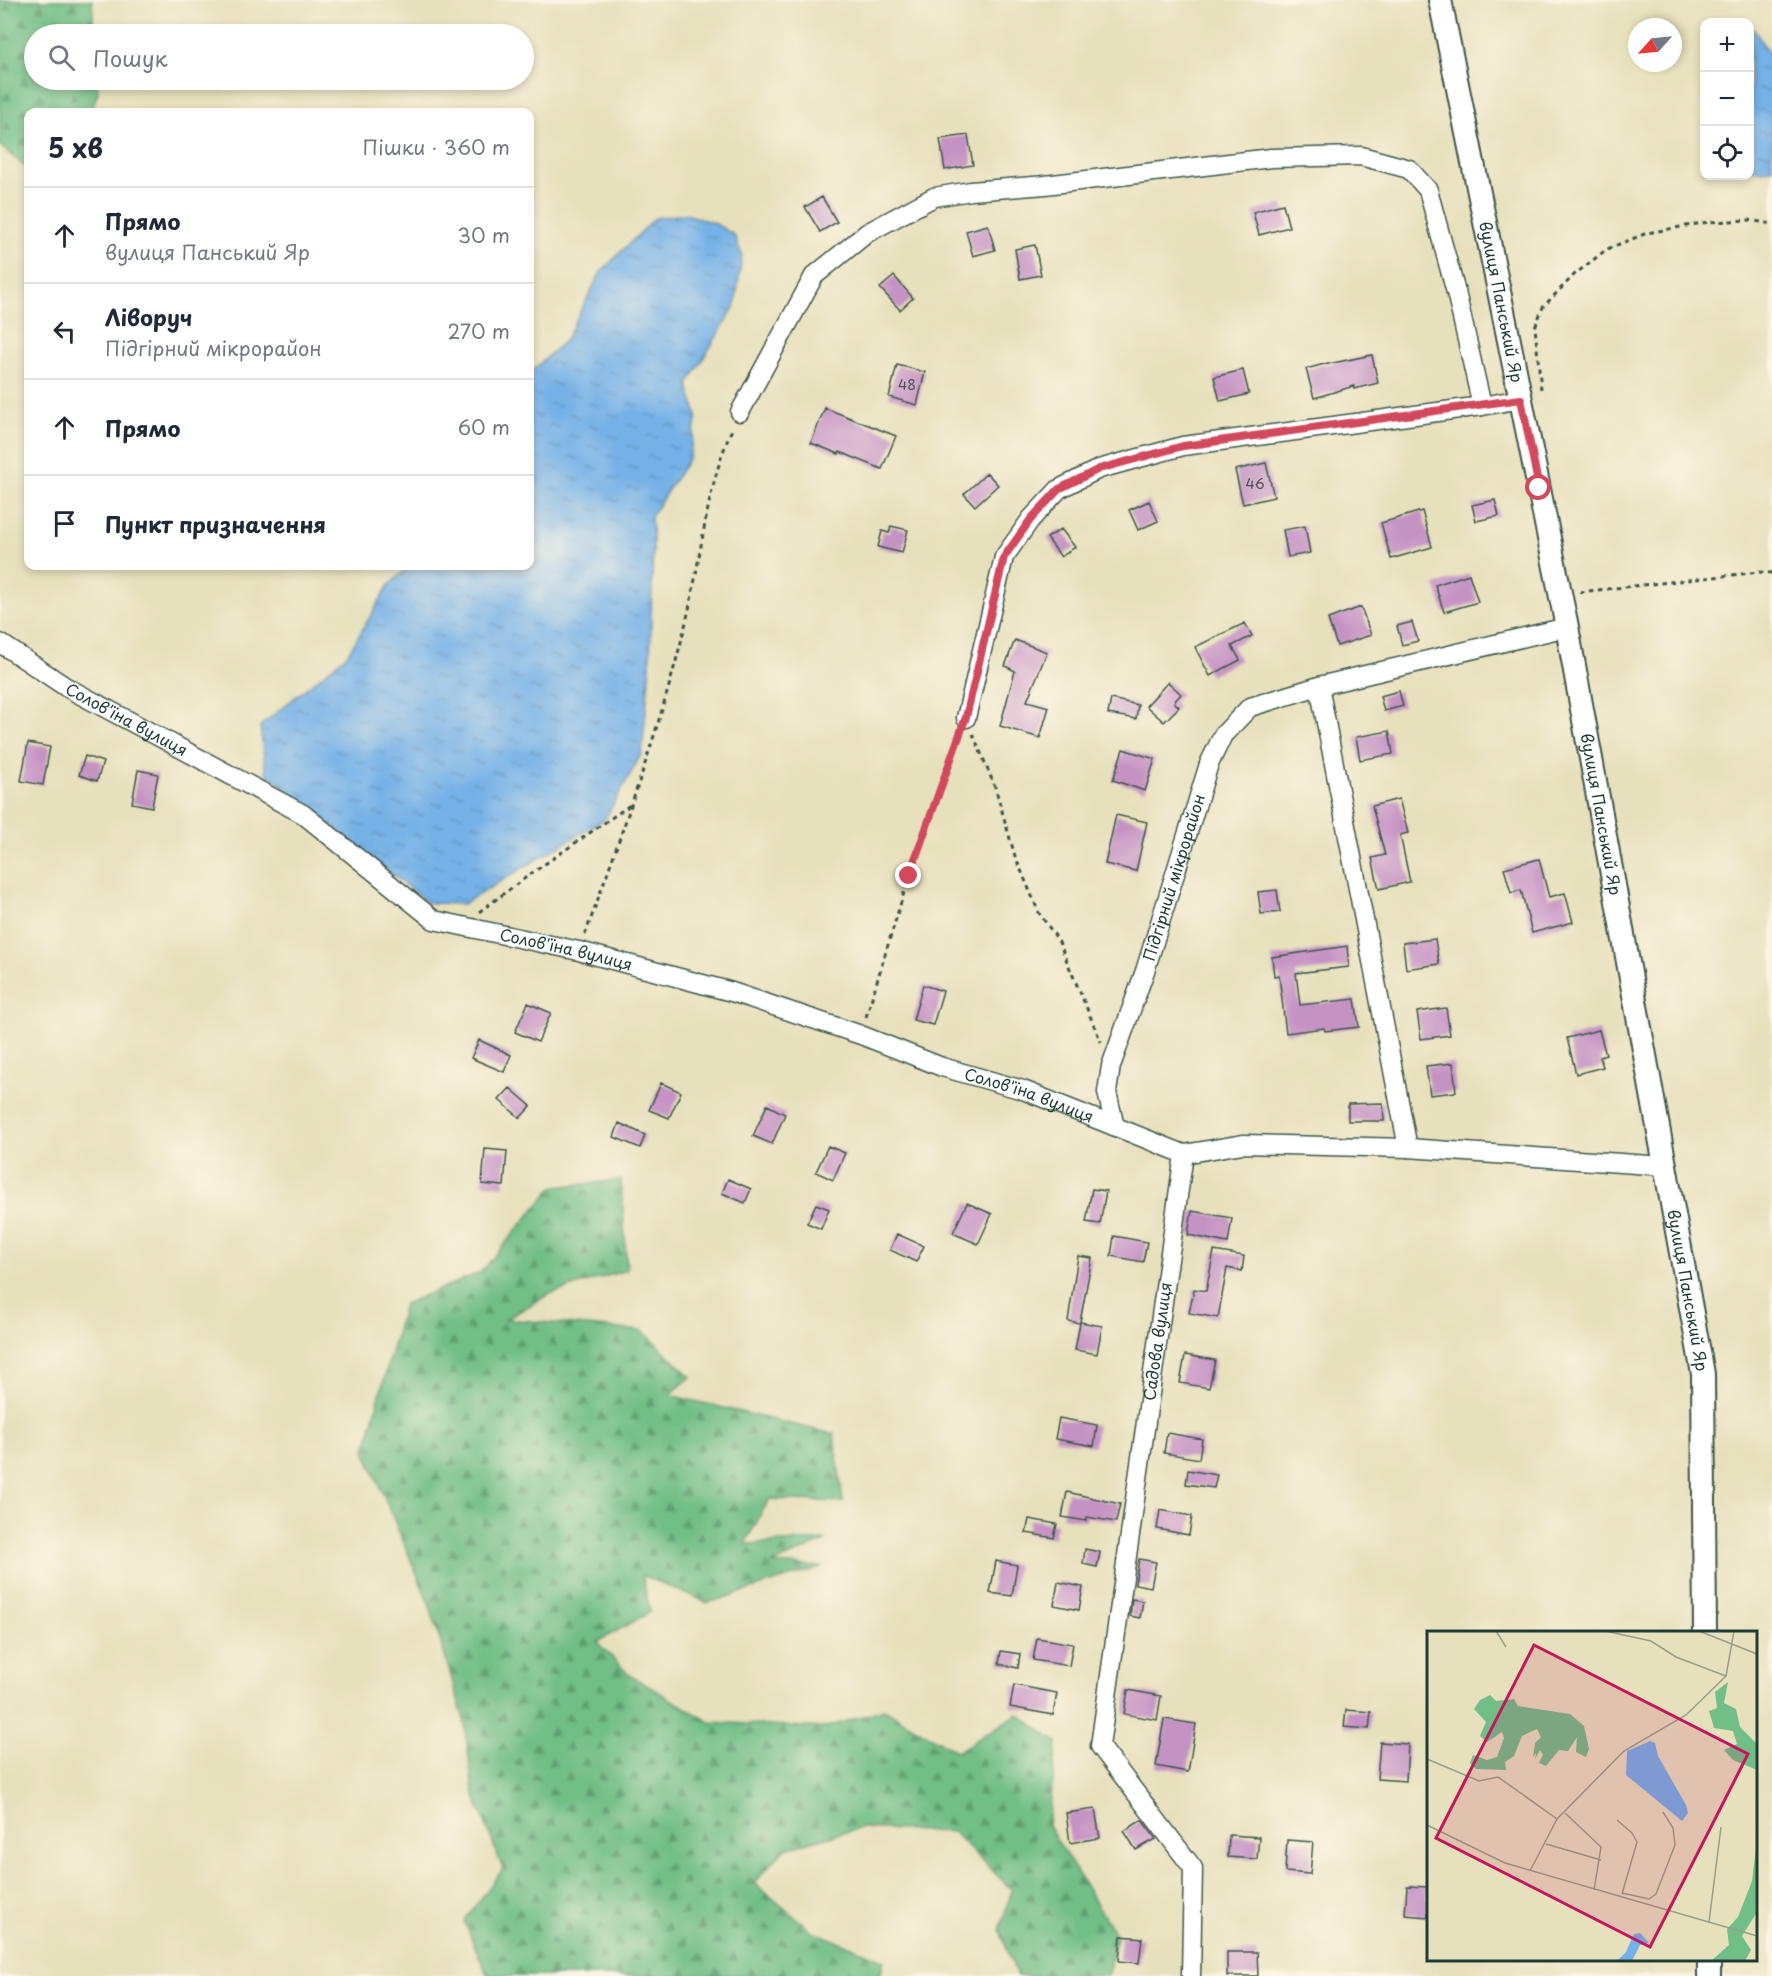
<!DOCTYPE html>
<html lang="uk">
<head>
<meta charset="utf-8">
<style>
  :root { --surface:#fff; --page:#f2f2f3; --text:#1f2937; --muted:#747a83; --line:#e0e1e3 }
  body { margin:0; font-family:"Playpen Sans",sans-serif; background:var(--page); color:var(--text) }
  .controls { position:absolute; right:18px; top:18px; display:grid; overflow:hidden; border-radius:12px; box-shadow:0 3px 9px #0003 }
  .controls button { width:54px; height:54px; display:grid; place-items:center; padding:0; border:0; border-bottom:2px solid var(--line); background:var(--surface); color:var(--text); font:30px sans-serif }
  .compass { position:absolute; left:1628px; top:18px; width:54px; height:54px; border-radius:50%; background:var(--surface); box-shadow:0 3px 9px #0003; rotate:243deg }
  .stop { position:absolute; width:18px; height:18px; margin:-14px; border:4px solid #d1495b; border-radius:50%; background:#fff }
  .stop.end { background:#d1495b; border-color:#fff; box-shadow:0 2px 6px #0008 }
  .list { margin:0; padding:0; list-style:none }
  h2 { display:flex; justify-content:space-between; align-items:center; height:78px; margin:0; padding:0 24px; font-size:26px }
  h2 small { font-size:20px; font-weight:400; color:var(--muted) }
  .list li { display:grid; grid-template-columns:39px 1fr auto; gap:18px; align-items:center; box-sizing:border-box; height:96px; padding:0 24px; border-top:2px solid var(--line) }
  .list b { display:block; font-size:22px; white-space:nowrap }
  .list p { margin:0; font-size:20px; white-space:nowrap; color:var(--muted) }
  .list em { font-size:20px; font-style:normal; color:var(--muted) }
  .icon { flex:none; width:33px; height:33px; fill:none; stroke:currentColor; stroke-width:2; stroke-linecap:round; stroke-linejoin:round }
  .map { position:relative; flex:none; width:1772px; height:1976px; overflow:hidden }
  .search { position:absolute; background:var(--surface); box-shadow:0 3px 9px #0003; left:24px; top:24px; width:510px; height:66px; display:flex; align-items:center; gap:15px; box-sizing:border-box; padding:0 21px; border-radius:33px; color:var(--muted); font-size:22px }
  .panel { position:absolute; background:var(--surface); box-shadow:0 3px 9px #0003; left:24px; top:108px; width:510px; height:462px; border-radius:12px }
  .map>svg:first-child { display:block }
  .forest { fill:url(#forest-firs); stroke:#487e5d; stroke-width:1.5 }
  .water { fill:url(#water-ripples); stroke:#4a778e; stroke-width:1.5 }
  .building { fill:#c592c4 }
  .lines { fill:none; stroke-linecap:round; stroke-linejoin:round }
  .minor-casing { stroke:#3d5548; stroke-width:21 }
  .tertiary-casing { stroke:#3d5548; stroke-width:26 }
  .path { stroke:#3d5548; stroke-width:3; stroke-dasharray:4.5 4.5; stroke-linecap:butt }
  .minor { stroke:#fff; stroke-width:18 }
  .tertiary { stroke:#fff; stroke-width:22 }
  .route { stroke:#d1495b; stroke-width:8 }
  .labels { text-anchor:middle; stroke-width:5; stroke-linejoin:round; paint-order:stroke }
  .number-label { font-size:14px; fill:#485258 }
  .street-label { font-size:16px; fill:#1f3d34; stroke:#fcf5e5 }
  .inset-road { fill:none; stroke:#979f86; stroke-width:1.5 }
  .view { fill:#c2185b; fill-opacity:0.15; stroke:#c2185b; stroke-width:3 }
  .inset-edge { fill:none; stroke:#1f3d34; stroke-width:3 }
</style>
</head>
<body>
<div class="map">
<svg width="1772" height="1976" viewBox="0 0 1772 1976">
  <defs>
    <pattern id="forest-firs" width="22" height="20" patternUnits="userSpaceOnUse" patternTransform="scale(1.5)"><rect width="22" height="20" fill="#71be86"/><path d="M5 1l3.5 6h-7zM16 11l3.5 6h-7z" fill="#5c9c6e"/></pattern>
    <pattern id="water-ripples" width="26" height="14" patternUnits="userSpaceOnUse" patternTransform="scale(1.5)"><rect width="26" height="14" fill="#74b1e7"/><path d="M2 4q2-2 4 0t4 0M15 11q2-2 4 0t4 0" fill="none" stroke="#5f91bc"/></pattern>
  </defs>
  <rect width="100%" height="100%" fill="#fcf5e5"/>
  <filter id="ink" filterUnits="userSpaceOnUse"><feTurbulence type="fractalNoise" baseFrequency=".0167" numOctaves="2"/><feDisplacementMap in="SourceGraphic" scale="12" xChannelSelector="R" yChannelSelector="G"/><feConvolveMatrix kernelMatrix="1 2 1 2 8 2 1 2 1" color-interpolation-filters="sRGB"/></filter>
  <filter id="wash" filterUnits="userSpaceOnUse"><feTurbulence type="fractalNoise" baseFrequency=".008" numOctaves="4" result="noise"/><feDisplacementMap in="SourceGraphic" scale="24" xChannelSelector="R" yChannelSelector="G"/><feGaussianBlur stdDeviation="1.35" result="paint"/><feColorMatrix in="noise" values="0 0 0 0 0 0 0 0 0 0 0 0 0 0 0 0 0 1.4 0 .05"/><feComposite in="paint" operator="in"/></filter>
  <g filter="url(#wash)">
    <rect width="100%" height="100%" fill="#e7e0bc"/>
    <path class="forest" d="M0,0H92L94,34H34V80H97L98,93L91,112H28V169L0,146Z
      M621,1180L627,1270L549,1294L506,1319L643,1331L691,1377L669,1395L834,1434L843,1502L769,1499L745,1544L827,1540L772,1564L822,1567L708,1603L642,1575L650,1612L597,1642L629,1675L710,1722L825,1728L884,1709L957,1752L1018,1714L1057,1742L1048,1826L1117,1937L1107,1976H1017L1000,1930L1012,1890L953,1832L860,1828L786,1848L754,1883L812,1931L884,1960L880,1976H488L464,1921L503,1869L473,1791L464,1720L429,1603L365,1451L404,1304L481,1272L553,1187Z"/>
    <path class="water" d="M1750,26L1755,31L1772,59V168L1763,171L1750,168Z
      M686,214L714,223L734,235L742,255L735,306L688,384L697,416L689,458L651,516L653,541L650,666L642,753L605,819L463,904L428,903L266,773L260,726L348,654L389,585L410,566H530V373L566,339L601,272L655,218Z"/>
    <g id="blocks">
      <path class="building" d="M968,135L973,165L945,170L940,139Z
        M822,197L837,222L820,232L805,207Z
        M1283,204L1289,227L1259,235L1253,212Z
        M988,225L995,250L973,256L966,231Z
        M1035,245L1041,275L1020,279L1015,249Z
        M894,276L913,298L900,310L880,288Z
        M1372,355L1378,383L1354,389V386L1314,398L1306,369L1328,363V364Z
        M897,365L925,372L917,405L889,397Z
        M1243,370L1249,394L1220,401L1214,377Z
        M825,408L896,436L882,469L840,452L839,454L811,443Z
        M1266,463L1274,497L1243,504L1235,470Z
        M987,473L998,485L975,506L964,494Z
        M1495,500L1499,516L1476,521L1472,505Z
        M1149,501L1158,521L1138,530L1129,510Z
        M1422,511L1432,547L1391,559L1381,523Z
        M891,526L908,530L902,553L878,547L882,531L889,533Z
        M1305,526L1310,553L1288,557L1283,530Z
        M1061,529L1075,547L1061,557L1047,538Z
        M1469,574L1478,602L1444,612L1435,585Z
        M1361,607L1371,635L1337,646L1328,619Z
        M1412,622L1418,641L1402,645L1397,626Z
        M1245,623L1252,636L1232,646L1240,660L1210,676L1195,647Z
        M1015,640L1047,652L1027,701L1049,707L1040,738L1000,726L1015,671L1005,666Z
        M1168,682L1181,694L1174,702L1179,707L1164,722L1146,706Z
        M1399,691L1403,706L1384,711L1380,696Z
        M1111,699L1138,705L1136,719L1108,714Z
        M1389,731L1393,754L1360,760L1356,737Z
        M28,743L50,747L43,785L21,781Z
        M1123,749L1155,759L1145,791L1113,780Z
        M85,756L103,762L97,781L79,775Z
        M138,770L158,774L152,807L132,803Z
        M1399,799L1408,833L1400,835L1410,882L1379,889L1372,858L1385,855L1372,806Z
        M1116,815L1147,822L1136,871L1105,864Z
        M1539,859L1549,897L1565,893L1573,922L1532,933L1521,890L1511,893L1504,868Z
        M1277,890L1280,912L1261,914L1258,892Z
        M1435,939L1439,964L1406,969L1403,943Z
        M1347,946L1349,967L1296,973L1300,1005L1355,999L1359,1027L1325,1031L1324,1028L1286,1033L1279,975L1274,976L1272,957Z
        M923,985L943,991L933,1025L913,1020Z
        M528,1003L551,1013L538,1042L515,1032Z
        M1446,1008L1450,1035L1421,1039L1417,1012Z
        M1599,1030L1606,1055L1600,1057L1603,1067L1576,1074L1567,1038Z
        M479,1040L511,1055L504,1072L471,1058Z
        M1453,1063L1456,1092L1430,1095L1426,1066Z
        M661,1083L681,1092L669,1118L649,1110Z
        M510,1088L531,1106L520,1118L499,1100Z
        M1383,1103L1384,1121H1348V1104Z
        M767,1105L785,1114L772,1144L753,1136Z
        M619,1123L645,1135L640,1148L614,1137Z
        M828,1146L845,1153L833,1180L816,1172Z
        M485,1149L507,1151L504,1186L482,1184Z
        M728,1179L751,1189L745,1203L722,1193Z
        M1092,1189L1106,1191L1100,1224L1086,1222Z
        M967,1203L992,1214L978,1244L953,1233Z
        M816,1204L829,1209L821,1229L807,1223Z
        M1192,1211L1232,1218L1228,1243L1188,1235Z
        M897,1234L924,1246L916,1262L890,1250Z
        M1114,1236L1147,1242L1143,1262L1111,1256Z
        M1214,1251L1244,1256L1242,1271L1227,1268L1218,1318L1189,1313L1194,1289L1206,1291Z
        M1078,1256L1092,1258L1080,1322L1102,1326L1097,1354L1075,1350L1080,1323L1068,1321Z
        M1185,1355L1215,1360L1209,1388L1180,1383Z
        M1059,1418L1097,1425L1094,1446L1055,1439Z
        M1167,1433L1202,1439L1199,1459L1164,1453Z
        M1188,1470L1217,1475L1214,1488L1186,1484Z
        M1067,1492L1120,1504L1116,1522L1087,1517L1086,1521L1062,1517Z
        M1160,1510L1192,1516L1189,1535L1157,1529Z
        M1029,1519L1057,1524L1054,1538L1026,1533Z
        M1085,1549L1100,1552L1097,1567L1083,1564Z
        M1139,1559L1156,1562L1151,1587L1135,1584Z
        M996,1561L1017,1565L1012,1596L990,1593Z
        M1058,1582L1083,1587L1079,1610L1054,1605Z
        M1132,1599L1143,1601L1140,1618L1130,1616Z
        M1037,1638L1073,1644L1069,1666L1033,1660Z
        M1001,1651L1020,1654L1018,1668L999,1664Z
        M1014,1685L1057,1693L1053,1715L1010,1707Z
        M1128,1690L1161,1696L1157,1720L1124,1714Z
        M1346,1710L1371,1712L1369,1729L1344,1727Z
        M1164,1719L1196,1724L1188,1772L1156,1766Z
        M1380,1742L1408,1744L1406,1781L1377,1779Z
        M1095,1809L1100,1838L1070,1843L1066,1813Z
        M1142,1820L1156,1839L1136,1850L1124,1831Z
        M1229,1835L1259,1837L1257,1859L1228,1857Z
        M1287,1840L1313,1842L1310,1874L1285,1872Z
        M1407,1886L1428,1887V1917L1405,1915Z
        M1121,1936L1142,1938L1139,1963L1119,1961Z
        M1227,1952H1257L1258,1976H1227Z"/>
    </g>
  </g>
  <g filter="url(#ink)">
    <use href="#blocks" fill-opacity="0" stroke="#3d5548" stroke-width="1.5"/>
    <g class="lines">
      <defs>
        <g id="minor">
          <path d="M740,412L814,276L867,233L934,197L971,191L1045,185L1271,158L1361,156L1409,169L1428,190L1457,296L1482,406"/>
          <path id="s1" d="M0,643L66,687L303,814L434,920L579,951L732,992L861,1035L942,1067L1023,1090L1184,1154"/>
          <path d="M1319,686L1408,1148"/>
          <path d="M966,718L1004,557L1031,519L1059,489L1099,469L1183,446L1482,406L1521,399"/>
          <path id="s2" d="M1115,1127L1107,1092L1111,1066L1145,971L1209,764L1223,735L1250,707L1319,686L1567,627"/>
          <path id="s3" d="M1191,1976L1193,1868L1100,1746L1184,1154L1243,1144L1408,1148L1664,1166"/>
        </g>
        <g id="tertiary">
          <path id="s4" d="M1440,0L1567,627L1703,1374L1705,1632"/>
          <path d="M1709,1960V1976"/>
        </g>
      </defs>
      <use href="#minor" class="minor-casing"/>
      <use href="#tertiary" class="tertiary-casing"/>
      <path class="path" d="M1541,389L1535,327L1543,307L1574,275L1607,249L1647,233L1708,222L1749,220L1772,224
        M1580,592L1759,572L1772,573
        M973,734L995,787L1015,856L1039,913L1058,940L1101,1042
        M479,912L532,873L630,805
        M585,935C622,832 660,729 686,622C702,557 705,489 733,427
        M866,1017L909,876L960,733"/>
      <use href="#minor" class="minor"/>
      <use href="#tertiary" class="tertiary"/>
    </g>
  </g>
  <g class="lines" filter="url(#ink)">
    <path class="route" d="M909,876L966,717L1004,557L1031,519L1059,489L1099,469L1183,446L1521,399L1539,488"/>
  </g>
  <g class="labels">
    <g class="number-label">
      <text x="907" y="390">48</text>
      <text x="1255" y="489">46</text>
    </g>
    <g class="street-label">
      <text dy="6" stroke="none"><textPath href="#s4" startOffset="308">вулиця Панський Яр</textPath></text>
      <text dy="6" stroke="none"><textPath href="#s1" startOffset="148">Солов'їна вулиця</textPath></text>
      <text dy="6" stroke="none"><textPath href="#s4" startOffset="830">вулиця Панський Яр</textPath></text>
      <text dy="6" stroke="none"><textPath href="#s2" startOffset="261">Підгірний мікрорайон</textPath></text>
      <text dy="6" stroke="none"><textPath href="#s1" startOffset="652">Солов'їна вулиця</textPath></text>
      <text dy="6" stroke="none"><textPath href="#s1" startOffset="1138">Солов'їна вулиця</textPath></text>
      <text dy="6" stroke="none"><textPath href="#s4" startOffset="1314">вулиця Панський Яр</textPath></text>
      <text dy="6" stroke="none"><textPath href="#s3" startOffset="670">Садова вулиця</textPath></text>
    </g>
  </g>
  <g transform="translate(1427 1631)">
    <rect width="330" height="330" fill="#e7e0bc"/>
    <path d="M301,51L297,72L309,78L313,96L330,113V139L306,129L297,119L310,113L306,100L287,97L282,80L290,77L288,61ZM63,64L69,70L87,68L91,75L143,83L157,95L162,118L159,126L149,121L150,106L141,120L132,119L119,135L112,132L116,124L113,119L108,128L109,122L106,126L108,112L114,106L110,98L95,105L87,125L78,131L79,139L49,138L43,132L46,124L60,129L70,126L77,107L75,101L60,111L53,105L59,91L47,78L53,69ZM330,208V281L315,305L324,319L318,330H284L302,314L300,298L311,286L325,250Z" fill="#71be86"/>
    <path d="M223,110L228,112L231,125L259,174L261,182L255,190L199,144L200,120ZM213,302L222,312L213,314L205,330H190L199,321L207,303Z" fill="#74b1e7"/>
    <path class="inset-road" d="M69,0L79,16M272,0L330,23M299,45L307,0M0,128L52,150L71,146L130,188L103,240M138,182L174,216L167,259M130,188L197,120L259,84L299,45L249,26L224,10L178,0M190,189L205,202L210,211L195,263M0,194L78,232L330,305M119,213L174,229M195,262L222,268L229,263L248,214L246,197L236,181M282,291L294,196"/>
    <path class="view" d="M107,14L321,123L223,316L9,207Z"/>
    <rect width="330" height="330" class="inset-edge"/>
  </g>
</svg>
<div class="controls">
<button>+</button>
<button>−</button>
<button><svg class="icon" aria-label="locate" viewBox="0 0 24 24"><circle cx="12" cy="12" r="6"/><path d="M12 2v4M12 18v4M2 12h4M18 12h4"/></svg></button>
</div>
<svg class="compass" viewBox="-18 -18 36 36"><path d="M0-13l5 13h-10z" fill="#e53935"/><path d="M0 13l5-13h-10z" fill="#747a83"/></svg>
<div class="stop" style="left:1539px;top:488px"></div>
<div class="stop end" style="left:909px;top:876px"></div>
<div class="search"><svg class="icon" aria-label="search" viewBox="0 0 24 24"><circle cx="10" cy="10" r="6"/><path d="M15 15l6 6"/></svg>Пошук</div>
<section class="panel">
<h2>5 хв<small>Пішки · 360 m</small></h2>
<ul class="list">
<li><svg class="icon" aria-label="ahead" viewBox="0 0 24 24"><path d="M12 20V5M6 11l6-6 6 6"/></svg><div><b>Прямо</b><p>вулиця Панський Яр</p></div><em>30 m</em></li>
<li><svg class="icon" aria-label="left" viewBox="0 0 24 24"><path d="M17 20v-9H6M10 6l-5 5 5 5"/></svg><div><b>Ліворуч</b><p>Підгірний мікрорайон</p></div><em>270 m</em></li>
<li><svg class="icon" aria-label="ahead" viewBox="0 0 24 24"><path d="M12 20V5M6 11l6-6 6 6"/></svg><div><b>Прямо</b></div><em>60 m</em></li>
<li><svg class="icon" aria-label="arrive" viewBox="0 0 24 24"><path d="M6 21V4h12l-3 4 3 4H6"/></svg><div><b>Пункт призначення</b></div></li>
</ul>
</section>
</div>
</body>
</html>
